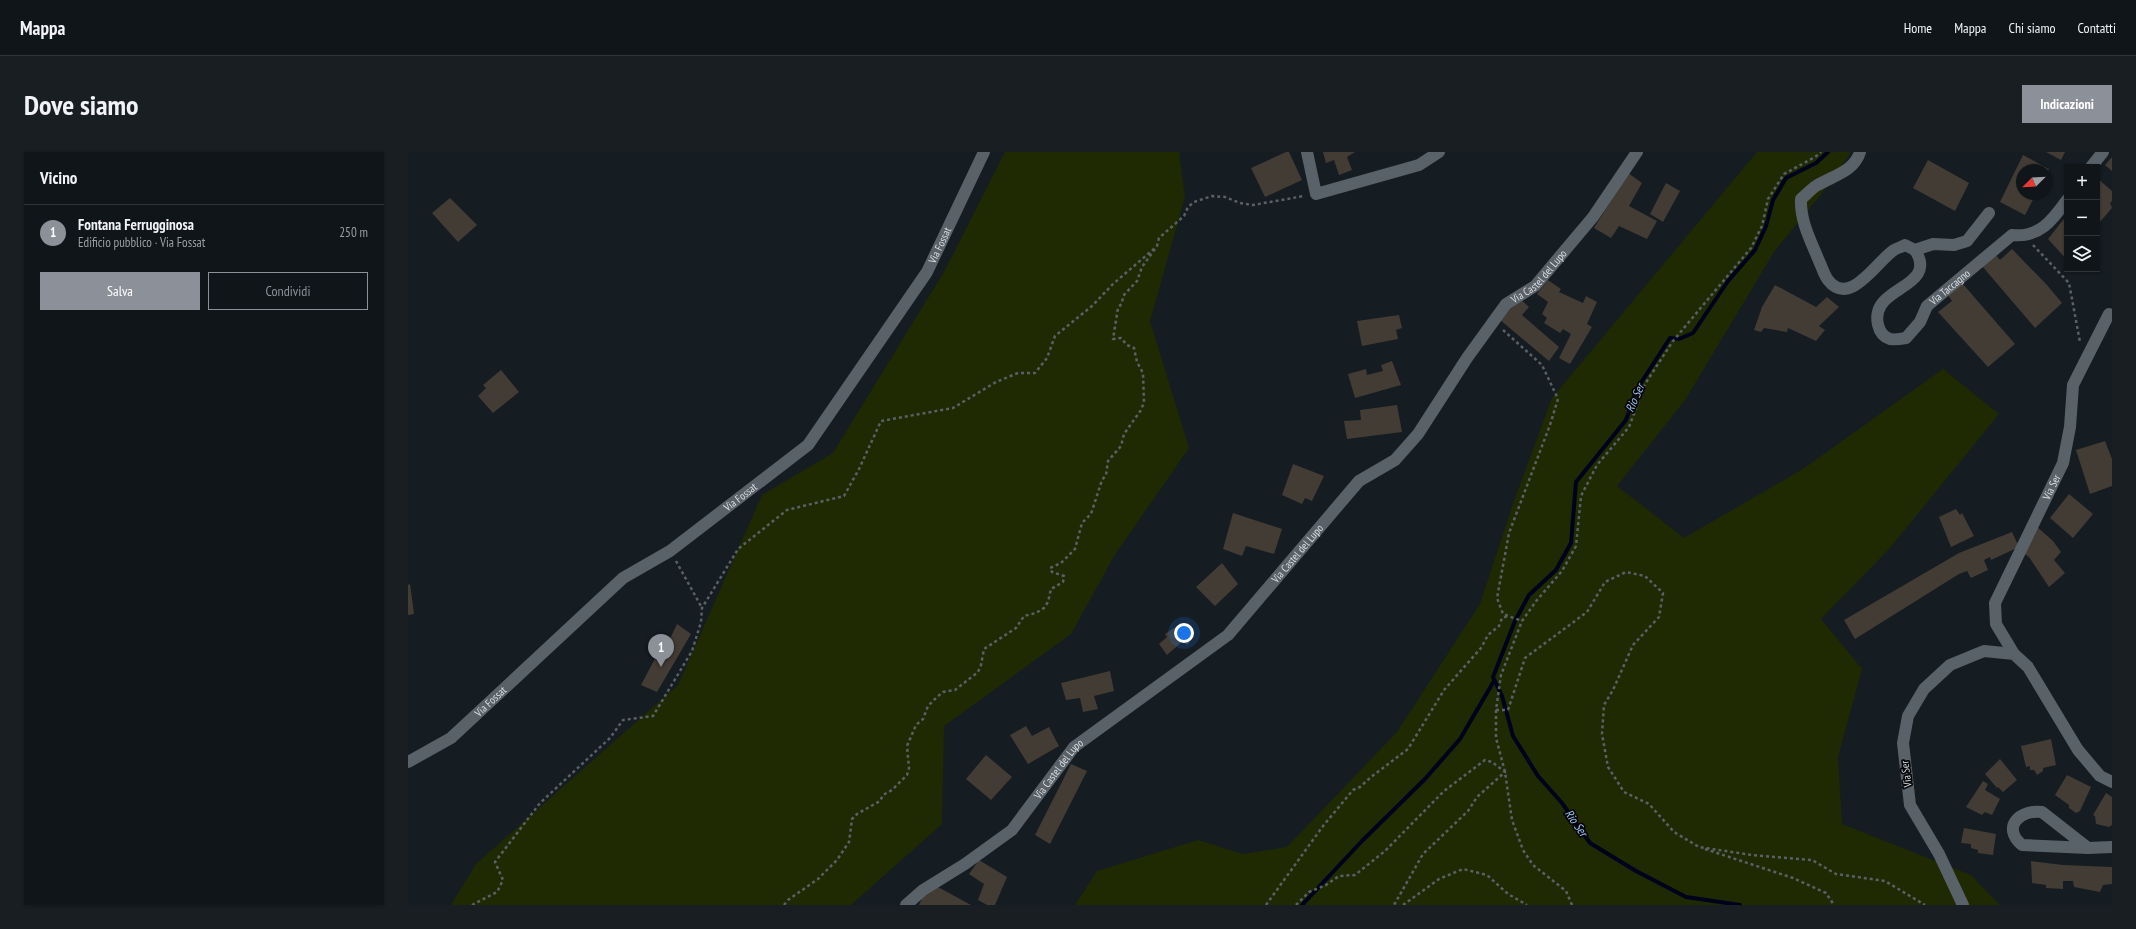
<!DOCTYPE html>
<html lang="it">
<head>
<meta charset="utf-8">
<style>
  :root { --surface:#10151a; --page:#191e23; --text:#f1f3f6; --muted:#9c9fa2; --line:#303439; --accent:#8c9099 }
  body { margin:0; font-family:"PT Sans Narrow",sans-serif; background:var(--page); color:var(--text) }
  .controls { position:absolute; right:12px; top:12px; display:grid; overflow:hidden; border-radius:0px; box-shadow:0 1px 3px #0004 }
  .controls button { width:36px; height:36px; display:grid; place-items:center; padding:0; border:0; border-bottom:1px solid var(--line); background:var(--surface); color:var(--text); font:20px sans-serif }
  .compass { position:absolute; left:1608px; top:12px; width:36px; height:36px; border-radius:50%; background:var(--surface); box-shadow:0 1px 3px #0004; rotate:246deg }
  .you { position:absolute; left:776px; top:481px; width:14px; height:14px; margin:-10px; border:3px solid #fff; border-radius:50%; background:#1a73e8; box-shadow:0 0 0 6px #1a73e833 }
  .badge { display:grid; place-items:center; width:26px; height:26px; border-radius:50%; background:var(--accent); color:#fff; font-size:13px; font-weight:700 }
  .pin { position:absolute; translate:-50% -33px; filter:drop-shadow(0 1px 2px #0008) }
  .pin::after { content:''; position:absolute; top:21px; width:14px; height:12px; background:inherit; clip-path:polygon(0 0,100% 0,50% 100%) }
  .list { margin:0; padding:0; list-style:none }
  h2 { display:flex; justify-content:space-between; align-items:center; height:52px; margin:0; padding:0 16px; font-size:17px }
  h2 small { font-size:13px; font-weight:400; color:var(--muted) }
  .list li { display:grid; grid-template-columns:26px 1fr auto; gap:12px; align-items:center; box-sizing:border-box; height:56px; padding:0 16px; border-top:1px solid var(--line) }
  .list b { display:block; font-size:15px; white-space:nowrap }
  .list p { margin:0; font-size:13px; white-space:nowrap; color:var(--muted) }
  .list em { font-size:13px; font-style:normal; color:var(--muted) }
  .actions { display:flex; gap:8px; padding:12px 16px }
  .actions a { flex:1; padding:9px 0; border:1px solid var(--accent); border-radius:0px; text-align:center; font-size:14px; color:var(--accent) }
  .actions .main { background:var(--accent); color:#fff }
  .icon { flex:none; width:22px; height:22px; fill:none; stroke:currentColor; stroke-width:2; stroke-linecap:round; stroke-linejoin:round }
  .map { position:relative; flex:none; width:1704px; height:753px; overflow:hidden; border-radius:0px }
  header { display:flex; align-items:center; gap:24px; box-sizing:border-box; height:56px; padding:0 20px; background:var(--surface); border-bottom:1px solid var(--line) }
  header strong { font-size:19px }
  nav { display:flex; gap:22px; margin-inline-start:auto; font-size:14px }
  .intro { display:flex; align-items:center; justify-content:space-between; box-sizing:border-box; height:96px; padding:0 24px }
  h1 { margin:0; font-size:28px }
  .button { padding:10px 18px; border-radius:0px; background:var(--accent); color:#fff; font-size:14px; font-weight:700 }
  main { display:flex; gap:24px; padding:0 24px }
  aside { flex:1; background:var(--surface); border-radius:0px; box-shadow:0 1px 3px #0004 }
  .map>svg:first-child { display:block }
  .green { fill:#202a02 }
  .lines { fill:none; stroke-linecap:round; stroke-linejoin:round }
  .stream { stroke:#00011c; stroke-width:4 }
  .building { fill:#433c34 }
  .path { stroke:#5a6066; stroke-width:2.5; stroke-dasharray:3 3; stroke-linecap:butt }
  .minor { stroke:#596169; stroke-width:12 }
  .labels { text-anchor:middle; stroke-width:3.5; stroke-linejoin:round; paint-order:stroke }
  .street-label { font-size:11px; fill:#d9dee2; stroke:#040608 }
  .water-label { font-size:12px; font-style:italic; fill:#9ec2f3; stroke:#040608 }
</style>
</head>
<body>
<header>
<strong>Mappa</strong>
<nav><a>Home</a><a>Mappa</a><a>Chi siamo</a><a>Contatti</a></nav>
</header>
<div class="intro"><h1>Dove siamo</h1><a class="button">Indicazioni</a></div>
<main>
<aside>
<h2>Vicino<small></small></h2>
<ul class="list">
<li><span class="badge">1</span><div><b>Fontana Ferrugginosa</b><p>Edificio pubblico · Via Fossat</p></div><em>250 m</em></li>
</ul>
<div class="actions"><a class="main">Salva</a><a>Condividi</a></div>
</aside>
<div class="map">
<svg width="1704" height="753" viewBox="0 0 1704 753">
  <rect width="100%" height="100%" fill="#151c22"/>
  <path class="green" d="M597,0H771L777,45L742,169L781,296L706,404L663,482L536,574L534,672L443,753H43L68,712L270,533L354,343L425,301L536,120Z
    M1349,0H1443L1422,31L1366,100L1277,248L1209,334L1276,386L1395,317L1535,217L1591,262L1481,397L1413,467L1454,517L1430,605L1434,672L1563,723L1592,753H667L689,719L790,688L835,702L879,695L989,580L1072,452L1106,349L1144,246Z"/>
  <g class="lines">
    <path class="stream" d="M894,753L954,689L1017,627L1052,587L1086,529
      M1332,753L1278,745L1228,719L1182,691L1154,651L1130,624L1105,584L1094,544L1085,525L1107,469L1121,443L1148,418L1163,391L1168,330L1218,268L1229,237L1262,186L1271,187L1285,181L1320,129L1347,98L1358,74L1365,48L1378,26L1408,11L1420,0"/>
  </g>
  <path class="building" d="M878,0H881L894,28L857,45L843,16Z
    M915,0H947L939,5L944,18L931,23L926,8L918,11Z
    M1638,0H1657L1653,8Z
    M1615,3L1641,17L1638,23V18H1614V42H1628L1617,63L1592,50Z
    M1704,5V19L1697,13Z
    M1520,8L1561,31L1547,59L1505,36Z
    M1220,21L1234,31L1221,54L1249,69L1239,87L1211,74L1203,86L1186,76Z
    M1689,26L1704,39V49L1702,51L1704,56L1691,71L1689,70Z
    M1258,31L1272,39L1255,70L1242,62Z
    M42,46L69,73L50,90L24,61Z
    M1659,63V108L1640,87Z
    M1604,97L1639,133L1654,151L1627,176L1574,114L1588,103L1592,108Z
    M1140,128L1153,137L1151,140L1175,151L1178,144L1189,150L1179,172L1184,175L1162,212L1151,206L1163,182L1155,177L1152,181L1136,171L1139,166L1134,162L1140,150L1129,142Z
    M1554,131L1607,192L1580,215L1530,160L1544,149L1540,143Z
    M1367,133L1408,155L1419,145L1431,155L1411,174L1417,178L1408,189L1380,176L1379,180L1356,176L1353,180L1346,178L1354,155Z
    M1111,146L1121,155L1114,163L1151,195L1141,209L1091,167Z
    M991,163L994,176L988,178L990,187L954,194L949,169Z
    M984,209L993,233L947,246L940,222L958,217L959,223L975,219L973,213Z
    M93,218L111,240L85,261L70,244L78,236L75,233Z
    M989,253L994,280L939,287L936,269L953,268L952,258Z
    M1697,289L1704,307V334L1682,342L1668,298Z
    M885,312L916,324L904,349L897,346L894,352L874,343Z
    M1661,342L1685,362L1665,386L1642,366Z
    M1548,357L1552,363L1554,361L1566,384L1543,395L1531,365Z
    M825,361L874,377L866,402L838,394L834,404L815,397Z
    M1628,374L1645,389L1653,400L1646,408L1657,421L1641,435L1621,405L1614,400Z
    M1604,380L1611,395L1583,408L1582,405L1576,408L1580,418L1563,426L1559,419L1551,422L1447,487L1436,468L1551,401Z
    M814,411L830,432L807,454L788,435Z
    M2,432L6,462L0,463V433Z
    M269,472L283,482L249,540L233,533L252,497L258,495Z
    M769,474L782,490L779,493L775,489L759,503L751,492L759,485L757,482Z
    M702,519L706,539L686,544L690,557L675,560L672,546L658,548L653,531Z
    M618,574L624,584L641,575L651,594L620,612L602,583Z
    M1643,587L1648,613L1635,616V619L1629,623L1626,618H1622V614L1618,615L1613,594Z
    M578,603L604,625L583,648L558,627Z
    M1592,607L1609,628L1595,640L1590,635L1589,636L1577,622Z
    M663,612L679,619L642,692L627,683Z
    M1659,623L1683,635L1672,659L1668,661L1661,656V653L1647,643Z
    M1575,629L1580,632L1577,638L1592,647L1584,663L1577,660L1574,663L1558,655Z
    M1698,641L1704,645V673L1701,675L1688,672L1687,664L1685,663Z
    M1556,676L1588,682L1585,703L1570,701V698L1563,696V692L1553,691Z
    M571,708L599,725L587,753H579L570,748L576,732L561,722Z
    M1623,709L1655,713L1704,715V732L1695,733L1692,740L1666,735L1665,729H1655V737L1638,736V733L1624,731Z
    M528,734L563,753H511L515,744Z"/>
  <g class="lines">
    <path class="path" d="M1625,93L1661,131L1672,190
      M1095,178L1134,213L1150,247L1142,273L1101,381L1089,446L1095,462L1114,469
      M268,409L294,456
      M1088,558H1100L1117,506L1179,460L1197,430L1218,420L1237,424L1255,441L1251,465L1225,493L1205,538L1196,553L1194,582L1200,615L1216,640L1241,652L1266,680L1291,695L1344,703L1404,708L1428,722L1477,729L1517,753
      M1297,697L1385,726L1418,741L1426,753
      M64,753L89,740L95,728L87,710L132,651L202,586L215,568L245,564L284,499L293,470L294,456L330,397L379,358L436,344L451,317L473,269L545,256L588,230L610,221H627L639,206L647,184L684,154L705,132L747,96
      M376,753L380,748L410,727L429,708L441,690L444,667L449,662L472,649L475,643L484,638L499,623L501,616L499,594L508,573L515,567L520,554L529,545L535,540L547,538L570,520L573,513L576,497L608,476L616,464L628,461L636,456L640,450L643,437L655,430L656,424L644,420L642,416L653,411L667,397L674,371L683,362L694,328L698,323L700,309L713,294L716,282L733,258L736,250L735,221L729,210L726,196L719,193L713,186L705,187L710,156L714,151L715,144L729,129L734,115L749,94L751,86L776,64L780,55L786,50L804,44L817,45L832,51L845,53L896,44
      M858,753L915,674L945,638L952,635L963,625L1000,597L1036,538L1073,496L1080,483L1091,474L1094,466L1100,464
      M888,753L901,740L918,733L931,724L947,723L977,699L1036,639L1077,608L1084,610L1097,620L1069,645L1060,659L1015,702L986,753
      M995,753L1031,727L1055,717L1079,723L1100,742L1119,753
      M1164,753L1158,739L1125,713L1115,698L1104,668L1097,620L1088,586V558L1093,523L1114,469L1129,448L1154,419L1168,394L1173,344L1189,313L1221,275L1237,232L1265,189L1343,96L1354,74L1360,47L1376,22L1407,5L1413,0"/>
    <g class="minor">
      <path d="M899,0L908,42L1011,13L1031,0"/>
      <path d="M1452,0C1446,20 1424,24 1408,34C1403,37 1398,43 1393,47C1392,69 1403,89 1411,109C1414,115 1416,123 1420,128C1442,156 1469,109 1486,98C1489,96 1494,95 1497,93L1507,98L1525,92L1546,93L1559,89L1581,61"/>
      <path d="M1683,15L1695,0"/>
      <path id="s1" d="M1507,98C1527,129 1485,134 1473,153C1466,164 1469,183 1482,187C1487,188 1493,187 1498,186L1512,170L1519,154L1604,83C1631,86 1644,69 1659,48"/>
      <path id="s2" d="M1606,502L1588,472L1587,451L1655,311L1662,275L1665,233L1701,162"/>
      <path id="s3" d="M0,610L43,586L215,426L262,399L400,293L519,120L576,0"/>
      <path d="M1680,696L1634,660C1612,657 1593,675 1614,693L1680,696L1704,695"/>
      <path id="s4" d="M498,753L515,738L557,712L604,678L666,595L820,483L951,329L987,308L1010,282L1059,206L1098,152L1127,134L1185,65L1229,0"/>
      <path d="M1555,753L1531,702L1502,653L1495,591L1500,564L1516,537L1542,513L1576,499L1606,502L1620,515L1670,598L1692,624L1704,630"/>
    </g>
  </g>
  <g class="labels">
    <g class="street-label">
      <text dy="4" stroke="none"><textPath href="#s3" startOffset="752">Via Fossat</textPath></text>
      <text dy="4" stroke="none"><textPath href="#s4" startOffset="903">Via Castel del Lupo</textPath></text>
      <text dy="4" stroke="none"><textPath href="#s1" startOffset="198">Via Taccagno</textPath></text>
      <text dy="4" stroke="none"><textPath href="#s2" startOffset="185">Via Ser</textPath></text>
      <text dy="4" stroke="none"><textPath href="#s3" startOffset="427">Via Fossat</textPath></text>
      <text dy="4" stroke="none"><textPath href="#s4" startOffset="531">Via Castel del Lupo</textPath></text>
      <text dy="4" stroke="none"><textPath href="#s3" startOffset="103">Via Fossat</textPath></text>
      <text dy="4" stroke="none"><textPath href="#s4" startOffset="207">Via Castel del Lupo</textPath></text>
      <text transform="translate(1498 622) rotate(-97)" y="4">Via Ser</text>
    </g>
    <g class="water-label">
      <text transform="translate(1227 246) rotate(-66)" y="4">Rio Ser</text>
      <text transform="translate(1168 671) rotate(55)" y="4">Rio Ser</text>
    </g>
  </g>
</svg>
<div class="controls">
<button>+</button>
<button>−</button>
<button><svg class="icon" aria-label="layers" viewBox="0 0 24 24"><path d="M12 4l9 5-9 5-9-5zM3 14l9 5 9-5"/></svg></button>
</div>
<svg class="compass" viewBox="-18 -18 36 36"><path d="M0-13l5 13h-10z" fill="#e53935"/><path d="M0 13l5-13h-10z" fill="#9c9fa2"/></svg>
<div class="you"></div>
<div class="pin badge" style="left:253px;top:515px">1</div>
</div>
</main>
</body>
</html>
